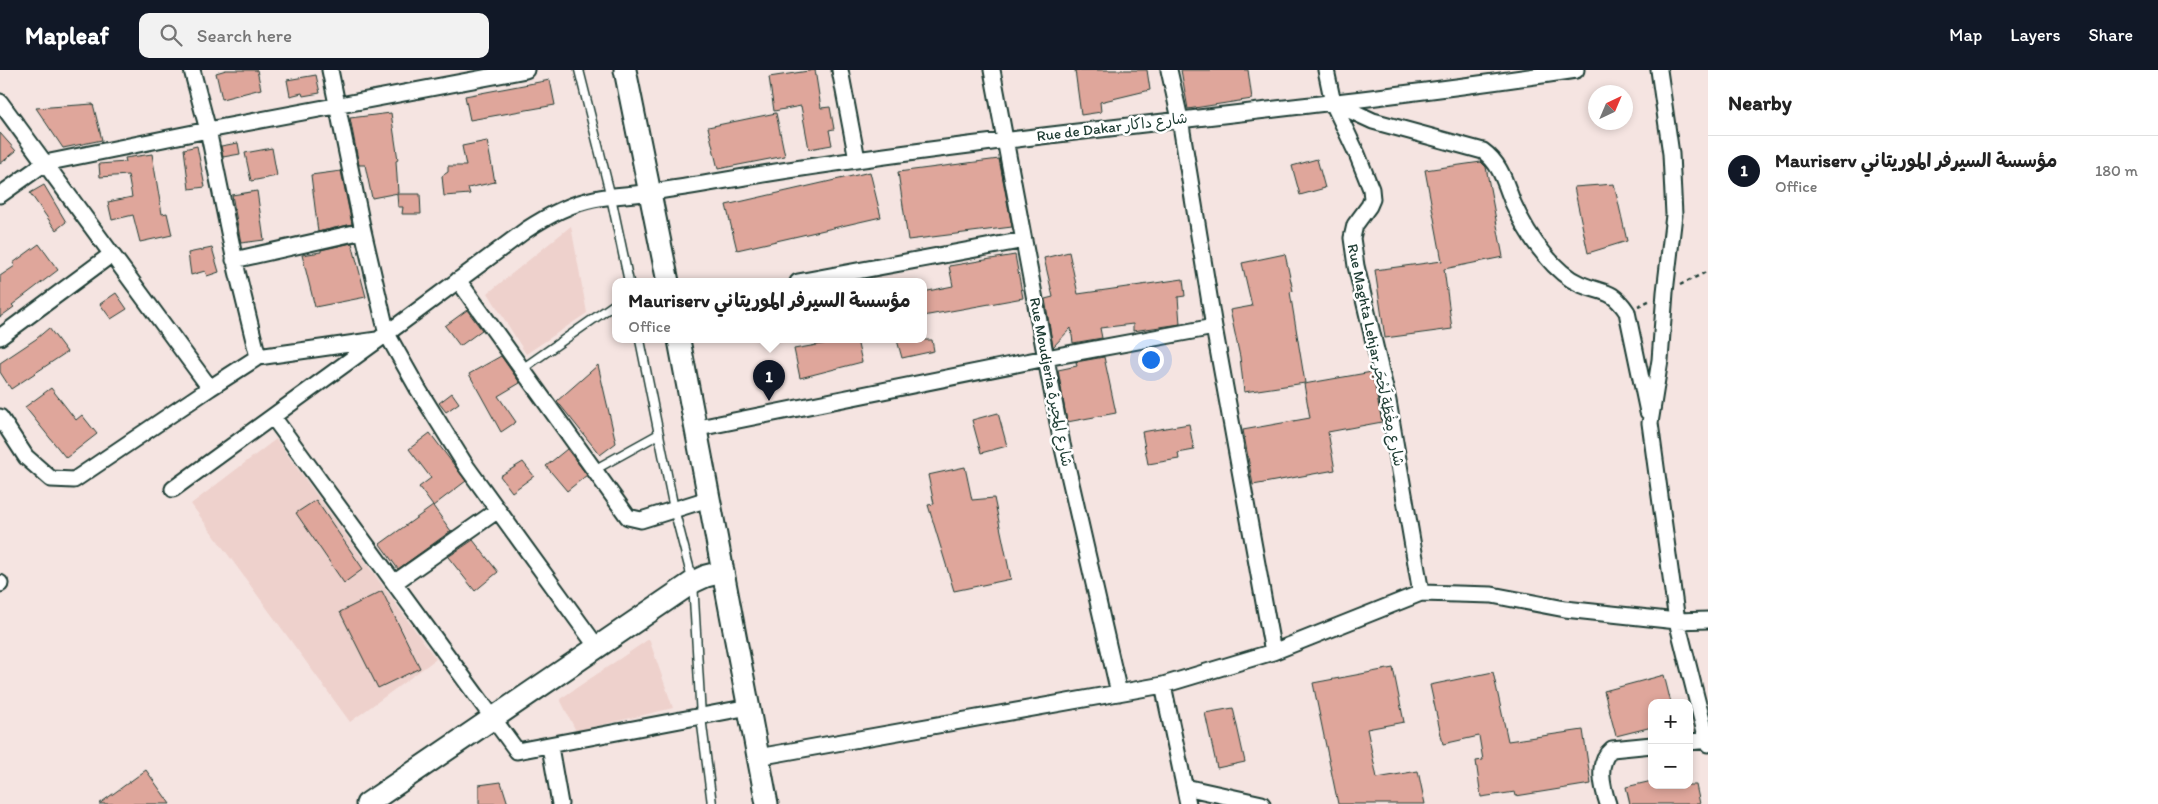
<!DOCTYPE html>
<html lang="en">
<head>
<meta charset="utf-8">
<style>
  :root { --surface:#fff; --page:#f2f2f2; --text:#222; --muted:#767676; --line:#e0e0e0; --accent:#111827 }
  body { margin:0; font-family:Itim,"Playpen Sans Arabic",sans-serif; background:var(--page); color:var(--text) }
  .controls { position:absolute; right:15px; bottom:15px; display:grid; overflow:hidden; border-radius:10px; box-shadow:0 2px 8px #0003 }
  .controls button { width:45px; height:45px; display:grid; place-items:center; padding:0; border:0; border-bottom:1px solid var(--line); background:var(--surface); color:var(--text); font:25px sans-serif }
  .compass { position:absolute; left:1588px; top:15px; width:45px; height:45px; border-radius:50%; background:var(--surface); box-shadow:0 2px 8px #0003; rotate:44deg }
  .you { position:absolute; left:1150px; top:289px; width:18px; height:18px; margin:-12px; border:4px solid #fff; border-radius:50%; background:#1a73e8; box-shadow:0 0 0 8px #1a73e833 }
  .badge { display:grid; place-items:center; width:32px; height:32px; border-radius:50%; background:var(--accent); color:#fff; font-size:16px; font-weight:700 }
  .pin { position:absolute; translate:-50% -41px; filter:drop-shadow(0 1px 2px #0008) }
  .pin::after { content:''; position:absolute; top:26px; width:18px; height:15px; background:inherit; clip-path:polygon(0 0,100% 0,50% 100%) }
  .popup { position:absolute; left:612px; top:208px; width:315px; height:65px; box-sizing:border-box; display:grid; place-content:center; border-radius:10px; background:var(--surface); filter:drop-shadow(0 1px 4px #0005); font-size:16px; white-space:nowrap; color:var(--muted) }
  .popup b { font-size:19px; color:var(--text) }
  .popup::after { content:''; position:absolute; left:50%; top:100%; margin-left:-10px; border:10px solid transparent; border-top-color:var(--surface) }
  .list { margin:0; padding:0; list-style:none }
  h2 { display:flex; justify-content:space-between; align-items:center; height:65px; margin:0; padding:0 20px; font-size:21px }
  h2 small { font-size:16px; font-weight:400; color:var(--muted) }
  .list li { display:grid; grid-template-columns:32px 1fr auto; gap:15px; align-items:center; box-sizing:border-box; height:70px; padding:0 20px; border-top:1px solid var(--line) }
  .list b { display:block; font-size:19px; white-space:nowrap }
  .list p { margin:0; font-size:16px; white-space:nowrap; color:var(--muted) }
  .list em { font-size:16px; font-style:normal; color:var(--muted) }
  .icon { flex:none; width:28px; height:28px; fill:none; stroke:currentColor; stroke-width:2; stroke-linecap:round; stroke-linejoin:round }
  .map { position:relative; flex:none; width:1708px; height:734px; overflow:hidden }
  header { display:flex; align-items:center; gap:30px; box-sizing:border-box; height:70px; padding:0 25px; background:var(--accent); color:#fff }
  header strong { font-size:24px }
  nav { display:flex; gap:28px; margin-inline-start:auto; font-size:18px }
  .search { width:350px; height:45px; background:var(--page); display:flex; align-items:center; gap:12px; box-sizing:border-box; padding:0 18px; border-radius:10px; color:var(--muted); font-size:19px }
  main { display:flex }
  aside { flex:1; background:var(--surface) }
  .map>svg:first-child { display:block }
  .built { fill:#eed1cc }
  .building { fill:#dfa69b; stroke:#1f3d34 }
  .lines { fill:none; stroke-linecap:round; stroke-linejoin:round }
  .lane-casing { stroke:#1f3d34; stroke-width:11 }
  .street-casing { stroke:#1f3d34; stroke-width:19 }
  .secondary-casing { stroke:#1f3d34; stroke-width:25 }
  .path { stroke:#1f3d34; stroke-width:2.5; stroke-dasharray:4 4; stroke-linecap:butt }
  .lane { stroke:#fff; stroke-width:8 }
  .street { stroke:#fff; stroke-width:15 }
  .secondary { stroke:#fff; stroke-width:21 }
  .labels { text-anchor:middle; stroke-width:5; stroke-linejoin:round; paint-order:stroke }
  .street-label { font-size:15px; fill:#1f3d34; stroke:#fff }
</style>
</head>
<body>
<header>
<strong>Mapleaf</strong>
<div class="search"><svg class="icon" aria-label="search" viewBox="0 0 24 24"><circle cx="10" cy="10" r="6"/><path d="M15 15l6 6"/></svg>Search here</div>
<nav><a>Map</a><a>Layers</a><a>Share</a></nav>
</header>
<main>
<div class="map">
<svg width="1708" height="734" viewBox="0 0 1708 734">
  <rect width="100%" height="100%" fill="#f5e4e1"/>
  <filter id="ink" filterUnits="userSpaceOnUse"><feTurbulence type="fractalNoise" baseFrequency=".02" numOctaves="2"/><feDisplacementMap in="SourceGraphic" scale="10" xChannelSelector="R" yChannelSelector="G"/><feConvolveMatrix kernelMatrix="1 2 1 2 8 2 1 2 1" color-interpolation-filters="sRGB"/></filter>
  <g filter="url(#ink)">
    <path class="built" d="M571,156L587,243L526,284L488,223Z
      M276,369L436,589L350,652L191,434Z
      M649,569L673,638L576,661L560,629Z"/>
    <path class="building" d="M226,0H257L261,19L222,29L216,3Z
      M815,0L821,38L830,37L834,59L829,60L832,75L809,79L801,36L774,41L769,7Z
      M1075,0H1147L1150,20L1100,32L1101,42L1081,45Z
      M1181,0H1248L1252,29L1188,39Z
      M316,5L320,23L303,26L302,23L290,26L287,10Z
      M550,10L555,35L470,50L465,26Z
      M93,34L102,70L63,78L36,38Z
      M391,43L398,90L396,91L398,123L372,128L365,95H359L350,48Z
      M776,43L785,86L718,99L708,57Z
      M0,63L16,81L0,94Z
      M487,71L495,112L468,118L470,124L444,126L442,106L448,102V96H466L462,76Z
      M238,73L240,84L223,87L221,76Z
      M197,76L205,117L189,119L184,79Z
      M272,78L277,106L251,111L245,83Z
      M152,84L162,144L167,143L172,165L140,172L133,145L112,150L108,132L132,127L128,105L100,107L99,94L126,92L125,88Z
      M999,89L1012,157L908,170L898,102Z
      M1317,89L1325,118L1300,125L1292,96Z
      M1481,92L1486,97L1503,187L1444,199L1452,259L1385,268L1375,200L1442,191L1425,100Z
      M341,101L352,154L318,162L311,105Z
      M870,102L881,147L737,180L726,135Z
      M1614,114L1627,171L1588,183L1574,117Z
      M44,115L66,152L56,160L30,123Z
      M257,121L264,170L241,173L232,125Z
      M397,124H420L421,144H402L403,137H398Z
      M352,173L366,227L315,237L302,185L321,182V180Z
      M39,174L58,200L12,235L14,237L0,247V206L15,196L13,193Z
      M212,178L219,202L207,206L205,201L191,205L188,183Z
      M1069,182L1078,224L1183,209L1185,226L1178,227L1180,254L1133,261V254L1100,258L1102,268L1073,273L1071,258L1053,277L1045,229L1053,227L1044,188Z
      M1285,184L1293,221L1290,222L1305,313L1244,322L1240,287L1230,240L1252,236L1242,193Z
      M1015,185L1023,228L923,246V222L953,216L949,196Z
      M116,223L127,239L111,249L100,234Z
      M467,240L482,260L460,276L445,256Z
      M49,258L67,282L11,319L0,302V293L36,269Z
      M845,270H857L862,292L800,308L794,279Z
      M897,270H932L934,281L902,288Z
      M501,286L520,313L498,326L516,352L501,362L469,304Z
      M1104,287L1116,343L1067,352L1058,300L1077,296L1076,292Z
      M598,295L616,373L600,385L557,331Z
      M1372,302L1382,352L1328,362L1335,400L1253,415L1243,360L1310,348L1304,314Z
      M51,318L76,350L82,345L97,364L66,388L25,337Z
      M452,323L459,333L446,342L439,333Z
      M998,343L1007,376L981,383L972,350Z
      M1189,354L1194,380L1178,383L1179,389L1148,394L1142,362Z
      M430,363L466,411L433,436L419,417L431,408L409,379Z
      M567,379L587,405L567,421L546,396Z
      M523,392L534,406L512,422L500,406Z
      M965,397L972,430L994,428L1011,509L954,521L928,435L934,434L928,405Z
      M316,430L363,499L344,513L296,443Z
      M433,436L451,461L398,499L380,474Z
      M473,470L498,502L475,521L448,487Z
      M382,521L420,598L378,618L340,542Z
      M1393,598L1404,652L1367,659L1377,708L1418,701L1425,734H1338L1313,613Z
      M1493,602L1508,671L1583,660L1591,714L1516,726L1515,722L1481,727L1476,691L1483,690L1479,666L1443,674L1430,615Z
      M1664,605L1671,633H1652V657L1616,666L1604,621Z
      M1233,638L1245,692L1217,698L1205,643Z
      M146,700L170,734H99Z
      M1652,711V715H1696L1700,734H1630L1626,717Z
      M501,712L508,734H479V715Z"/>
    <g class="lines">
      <defs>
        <path id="lane" d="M579,0L611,127L629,212
          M640,270L674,439L693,512L701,647L712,734
          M522,299L615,234
          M594,400L659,364"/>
        <path id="street" d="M192,0L208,60L237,201L258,287
          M330,0L363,161L387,264L418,319L466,396L597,577
          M840,0L857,89
          M992,0L1062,374L1119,623
          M1169,0L1180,49L1214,257L1273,582
          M1326,0L1333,33L1357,84L1371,119L1372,129L1369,136L1355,155L1352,168L1356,196L1388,331L1421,523
          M1659,0L1671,84L1674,145L1665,222L1660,290L1650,353L1677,551L1708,674
          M0,32L210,318L258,287L377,270
          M1334,33L1373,51L1483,81C1501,94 1505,113 1513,133C1521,151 1532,170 1545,185C1554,196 1566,208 1580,214C1603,224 1611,218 1627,242L1648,342
          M0,125L45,93L208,60L526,0
          M234,190L363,161
          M458,210L628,447L641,450L708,429
          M798,212L1024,170
          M0,267L112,184
          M0,347L26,387L51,409L74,410L210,318
          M273,347L517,681L749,637
          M694,359L1046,288L1214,257
          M173,419L378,270L526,160C547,146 569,134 594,129C613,125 633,125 652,122C689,117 726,110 763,104C1033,61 1306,41 1576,0
          M0,513V514
          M394,513L498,440
          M1163,615L1188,734
          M1689,672L1708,670
          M550,677L560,734
          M758,687L1163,615L1273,582L1421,523L1492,525L1565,539L1677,551L1708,550
          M1185,717L1262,734
          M1608,734C1602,716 1596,692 1612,679L1652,675"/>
        <path id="secondary" d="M625,0L668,212
          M679,270L767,734
          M367,734L693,512L706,506L722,502"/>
      </defs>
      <use href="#lane" class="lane-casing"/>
      <use href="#street" class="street-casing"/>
      <use href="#secondary" class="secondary-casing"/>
      <path class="path" d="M1680,215L1708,201
        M1638,236L1651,230"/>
      <use href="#lane" class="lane"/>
      <use href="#street" class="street"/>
      <use href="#secondary" class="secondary"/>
    </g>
  </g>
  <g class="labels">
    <g class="street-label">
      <text transform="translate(1112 57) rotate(-7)" y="5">Rue de Dakar شارع داكار</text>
      <text transform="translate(1376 285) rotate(78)" y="5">Rue Maghta Lehjar شارع مِغْطَة لَحْجَر</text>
      <text transform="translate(1051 312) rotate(79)" y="5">Rue Moudjeria شارع المجيرة</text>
    </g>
  </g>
</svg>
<div class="controls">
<button>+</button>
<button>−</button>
</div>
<svg class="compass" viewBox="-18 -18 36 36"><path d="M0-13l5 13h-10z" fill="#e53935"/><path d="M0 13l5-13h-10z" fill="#767676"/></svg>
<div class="you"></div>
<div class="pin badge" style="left:769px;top:331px">1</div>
<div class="popup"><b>Mauriserv مؤسسة السيرفر الموريتاني</b>Office</div>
</div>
<aside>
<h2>Nearby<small></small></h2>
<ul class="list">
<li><span class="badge">1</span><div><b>Mauriserv مؤسسة السيرفر الموريتاني</b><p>Office</p></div><em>180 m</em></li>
</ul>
</aside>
</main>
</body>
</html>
